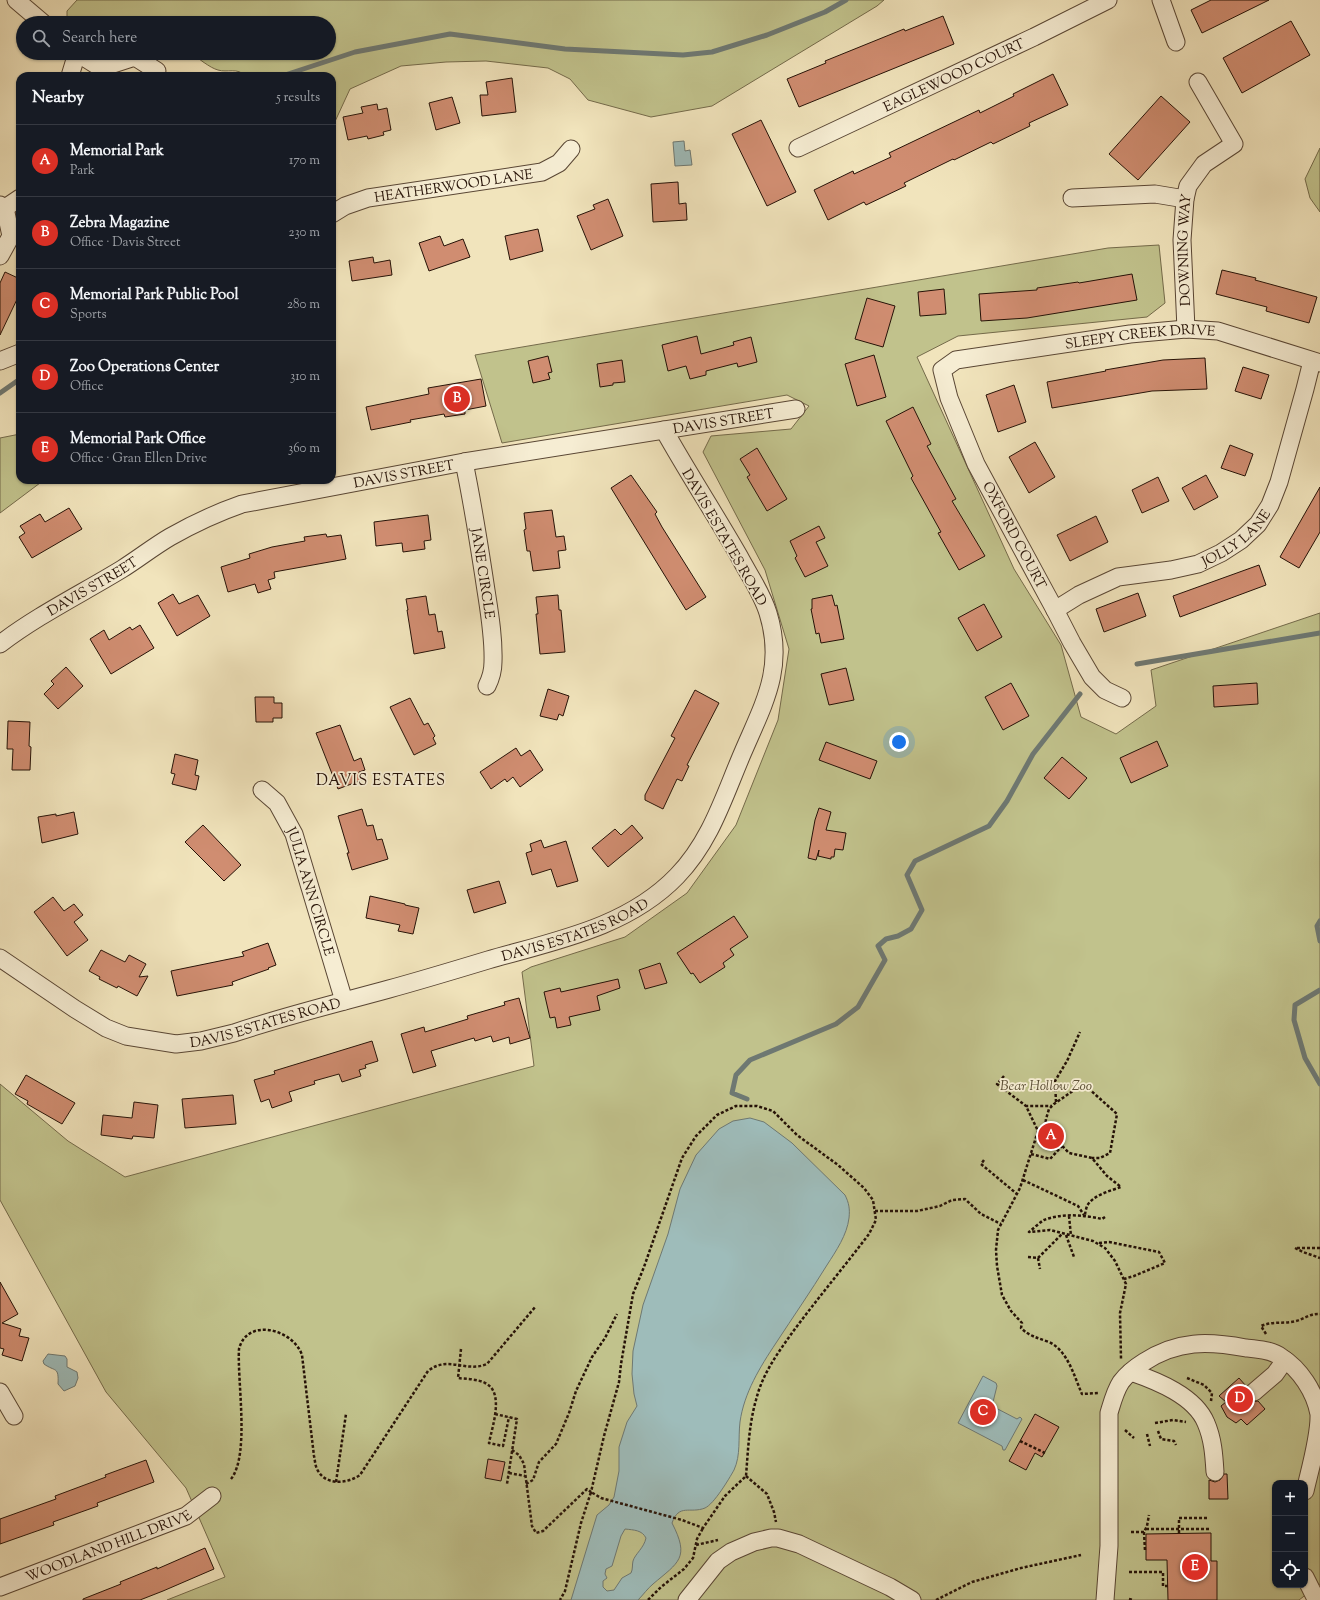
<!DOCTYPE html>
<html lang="en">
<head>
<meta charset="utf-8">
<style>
  :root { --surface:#171b24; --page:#242831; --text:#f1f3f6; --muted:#9ea1a6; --line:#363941; --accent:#d93025 }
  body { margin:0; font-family:"Sorts Mill Goudy",serif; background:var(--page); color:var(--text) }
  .controls { position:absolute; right:12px; bottom:12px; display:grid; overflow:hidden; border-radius:8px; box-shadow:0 1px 3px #0004 }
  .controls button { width:36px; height:36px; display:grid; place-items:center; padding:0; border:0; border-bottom:1px solid var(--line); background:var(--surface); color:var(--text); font:20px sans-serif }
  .you { position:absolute; left:899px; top:742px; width:14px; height:14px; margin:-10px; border:3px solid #fff; border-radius:50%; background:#1a73e8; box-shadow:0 0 0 6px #1a73e833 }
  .badge { display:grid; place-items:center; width:26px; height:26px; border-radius:50%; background:var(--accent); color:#fff; font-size:13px; font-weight:700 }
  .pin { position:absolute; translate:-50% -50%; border:2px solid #fff; box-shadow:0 1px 4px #0006 }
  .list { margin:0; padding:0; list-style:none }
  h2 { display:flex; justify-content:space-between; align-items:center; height:52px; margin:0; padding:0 16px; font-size:17px }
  h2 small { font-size:13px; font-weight:400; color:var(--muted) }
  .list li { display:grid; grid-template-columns:26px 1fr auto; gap:12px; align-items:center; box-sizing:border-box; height:72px; padding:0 16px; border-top:1px solid var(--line) }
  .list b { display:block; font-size:15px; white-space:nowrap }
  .list p { margin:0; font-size:13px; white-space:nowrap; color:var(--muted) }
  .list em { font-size:13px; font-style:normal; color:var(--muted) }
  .icon { flex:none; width:22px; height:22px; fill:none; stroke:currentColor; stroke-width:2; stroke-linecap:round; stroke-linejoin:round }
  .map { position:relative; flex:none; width:1320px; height:1600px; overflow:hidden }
  .search { position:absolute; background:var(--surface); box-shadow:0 1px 3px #0004; left:16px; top:16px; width:320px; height:44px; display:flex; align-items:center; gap:10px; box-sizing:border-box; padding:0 14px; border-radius:22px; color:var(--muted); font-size:15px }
  .panel { position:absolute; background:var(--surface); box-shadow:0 1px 3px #0004; left:16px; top:72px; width:320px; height:412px; border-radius:12px }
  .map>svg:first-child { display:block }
  .green { fill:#c1c28c; stroke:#746a4a; fill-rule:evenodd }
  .water { fill:#9ebcba; stroke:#6e7872; fill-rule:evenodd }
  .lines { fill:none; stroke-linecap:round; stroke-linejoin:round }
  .stream { stroke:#6e7872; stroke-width:5 }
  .building { fill:#d08d71; stroke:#261207 }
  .minor-casing { stroke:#594634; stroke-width:19 }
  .path { stroke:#261207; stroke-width:2.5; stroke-dasharray:3 2; stroke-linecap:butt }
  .minor { stroke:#f6edd3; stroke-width:17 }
  .labels { text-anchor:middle; stroke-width:3.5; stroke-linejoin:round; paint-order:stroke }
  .street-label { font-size:14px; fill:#261207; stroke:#f6edd3 }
  .park-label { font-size:14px; font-style:italic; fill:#5c5036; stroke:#f6edd3 }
  .neighbourhood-label { font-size:15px; letter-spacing:1px; fill:#261207; stroke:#f6edd3 }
</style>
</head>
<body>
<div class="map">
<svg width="1320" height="1600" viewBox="0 0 1320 1600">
  <rect width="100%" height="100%" fill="#f1e4bc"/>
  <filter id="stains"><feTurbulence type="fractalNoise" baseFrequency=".005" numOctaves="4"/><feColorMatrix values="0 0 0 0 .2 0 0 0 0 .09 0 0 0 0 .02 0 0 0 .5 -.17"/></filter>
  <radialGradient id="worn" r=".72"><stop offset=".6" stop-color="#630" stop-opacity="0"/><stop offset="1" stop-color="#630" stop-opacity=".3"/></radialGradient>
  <path class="green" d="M77,0H884L877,6L712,106L651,117L588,100L570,79L548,68L486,61L446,62L401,66L350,89L332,128V76H245C238,67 227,73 218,70C210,68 198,58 191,53H329V23H67V11Z
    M1320,148V212L1310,198L1305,179Z
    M1159,245L1165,303L1147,317L958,336L917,357L1014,569L1061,645L1081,717L1116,734L1156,706L1151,670L1320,613V1584L1299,1600H167L225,1577L186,1488L106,1392L0,1200V1084L68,1141L125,1177L534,1066L522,972L531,967L625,937L687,893L736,825L778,720L789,649L765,570L703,452L711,436L791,429L809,406L787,395L502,443L475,355L1108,248ZM1275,1483H1305V1585H1275Z
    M20,434V480H44L0,513V438Z"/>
  <path class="water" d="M684,141L685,151L690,150L692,165L675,166L673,142Z
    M750,1118L764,1122L792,1143L845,1195C849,1203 850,1209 849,1218C847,1235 836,1251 827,1265C811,1291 793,1317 776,1343C760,1367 744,1393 740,1422C738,1438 741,1455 734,1470C729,1479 714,1504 705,1508C690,1514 679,1503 672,1523C690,1558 679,1562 653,1584C648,1588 643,1595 638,1600H571L597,1515L609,1505L614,1497L619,1471V1447L627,1422L637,1406L634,1394L632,1374L633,1351L643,1305L668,1234L680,1189L696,1155L719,1129L733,1121ZM625,1529C634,1530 642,1530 646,1538C644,1548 635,1554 633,1561C632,1565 633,1569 631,1573L622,1578L614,1590L607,1591L603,1587V1581L607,1578L605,1574L606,1569L612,1566L621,1536Z
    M48,1354L65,1356L67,1359V1367L77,1372L78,1378L75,1386L64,1391L58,1384C59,1366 55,1372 44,1364L43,1361Z
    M983,1376L996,1383L997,1386L992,1406L1017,1419L1020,1417L1022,1419L1005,1450H1003L1002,1446L958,1423Z"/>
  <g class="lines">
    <path class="stream" d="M282,76L355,52L450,34L565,49L683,55L712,52L767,35L825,12L846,0
      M0,393L20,379
      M1137,664L1320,633
      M1320,921L1317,926L1320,941
      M1320,990L1295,1005L1294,1020L1305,1058L1320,1084
      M747,1099L732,1093L736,1075L750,1060L836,1024L858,1007L885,960L878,946L886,939L898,936L911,929L922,910L907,875L915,861L989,826L1007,801L1033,754L1080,694"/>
  </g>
  <path class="building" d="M1211,0H1269L1202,33L1191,10Z
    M943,16L954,44L799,107L787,79L826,63L825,61L904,29L905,31Z
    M1291,21L1310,55L1242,93L1223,58Z
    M1053,74L1068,105L1029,123L1030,126L993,144L991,142L954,160L953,159L904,183L906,186L866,205L864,202L828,220L814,190L853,171L854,174L891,157L889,153L979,110L980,113L1014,96L1013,94Z
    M512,78L516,112L482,116L480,95H488L486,82Z
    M1161,96L1190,122L1138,180L1109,154Z
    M452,97L460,123L436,130L429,103Z
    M377,104L378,110L387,108L391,130L383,132L384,135L368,139L367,136L348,140L343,117L363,113L361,107Z
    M761,120L796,192L767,206L732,134Z
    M678,182L679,204L686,203L687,220L653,222L651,184Z
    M608,199L623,236L591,250L577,216L595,209L593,205Z
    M538,229L543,251L510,260L505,236Z
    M440,236L444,246L463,239L470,257L429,271L419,243Z
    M373,257L374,263L390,260L392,275L352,281L349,261Z
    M1222,270L1256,278L1255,280L1317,297L1309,323L1266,311L1267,307L1216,294Z
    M5,272L20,279V293L0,335V283Z
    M1132,274L1137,300L1027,318L981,321L979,294L1037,290V288L1078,282L1079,283Z
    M944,289L946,314L920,316L918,292Z
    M867,298L895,306L883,347L855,339Z
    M697,336L701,354L734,345L733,342L751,337L757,362L738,367L737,363L706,371V375L690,379L686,366L668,371L662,345Z
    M874,355L886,397L857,406L845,364Z
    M548,356L552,372L548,373L550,379L533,383L528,361Z
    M1205,358L1207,389L1152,391L1052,408L1047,382L1106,371L1105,370L1163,360Z
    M622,360L625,382L613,383V385L600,387L597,364Z
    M1243,367L1269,375L1261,399L1235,391Z
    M481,379L486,406L465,410V414L445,417L444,414L410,420L411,422L371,430L366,407L429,394L428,388Z
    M1014,385L1026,422L998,432L986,395Z
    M913,407L931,444L927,446L956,499L952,501L985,556L959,570L938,533L941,532L911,478L913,476L886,421Z
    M1035,442L1055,477L1029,493L1009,457Z
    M1230,445L1253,454L1245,476L1221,468Z
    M757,448L787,499L767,511L747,477L750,475L740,459Z
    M631,475L657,512L655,514L662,527L706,597L686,610L611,488Z
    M1206,475L1218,497L1194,510L1182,488Z
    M1158,477L1169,501L1142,513L1132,490Z
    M1320,487V532L1299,568L1280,557Z
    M69,508L82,529L32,558L19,537L25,533L20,526L40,514L45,522Z
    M552,510L556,537L564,536L566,550L558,551L560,568L533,571L530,551H527L524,530L526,529L524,513Z
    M428,515L431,540L424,541L425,549L403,552L402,543L376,546L374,522Z
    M1096,516L1108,542L1070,561L1057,535Z
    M819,526L825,538L816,542L828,566L805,577L795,558L797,556L790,541Z
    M326,534L327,537L341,535L346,559L274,572L275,578L268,580L271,589L258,593L255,584L228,592L221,567L250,558L249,554L272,547L305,541L304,537Z
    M1259,565L1266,585L1180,617L1173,596Z
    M1138,593L1146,616L1104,632L1096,609Z
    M173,594L179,604L198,595L210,616L177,636L158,603Z
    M558,595L559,610H561L565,652L540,654L536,614H538L536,597Z
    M832,595L835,606L837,605L844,639L821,643L819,633L816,634L811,609H812V599Z
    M426,596L429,615L435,614L438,632L442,631L445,648L414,654L407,610H408L406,599Z
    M984,604L1002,637L977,651L958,618Z
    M140,625L154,648L111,674L90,639L104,630L109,640L130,627L132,630Z
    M66,667L83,686L58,709L44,694L54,684L51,681Z
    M846,668L854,700L829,705L821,674Z
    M1011,683L1029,716L1003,730L985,697Z
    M1257,683L1258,704L1214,707L1213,686Z
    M548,689L569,696L563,716L559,714L557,720L540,716Z
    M695,690L719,703L687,765L689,766L682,781L677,779L663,809L645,800V795L675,738L671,736Z
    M255,697H274V703H282V718H273V722H256Z
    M410,698L424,725L428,723L435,736L433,738L436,744L414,755L390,707Z
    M8,721L30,722L29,746L31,747L30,770H12L13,749H7Z
    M340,725L354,761L361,758L365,770L359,772L362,780L338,789L316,733Z
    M1157,741L1168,766L1131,783L1120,758Z
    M826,742L877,761L870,779L819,760Z
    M516,748L521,756L530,750L543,770L520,787L513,777L507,782L505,779L491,789L480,772Z
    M175,754L198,760L195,775L199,776L196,790L172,784L175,774L171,773Z
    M1062,757L1087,778L1069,799L1044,778Z
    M819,808L831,812L826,830L846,833L843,850L835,849L834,857H831V859L818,856L819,850L816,860L808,858L815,820Z
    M362,809L367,826L373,825L377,840L382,839L388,859L352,870L347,853H349L338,816Z
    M74,812L78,834L42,843L38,817L56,814V816Z
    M203,825L241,865L224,881L185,842Z
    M632,825L643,838L608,867L592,848L615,829L621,835Z
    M541,840L544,848L566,841L578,881L557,887L551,869L532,875L526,853L532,851L530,844Z
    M499,881L506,903L474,913L467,890Z
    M370,896L405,904V905L419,908L413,934L398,931L400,925L366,918Z
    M53,897L64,911L74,904L83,915L74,922L88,940L67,956L34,912Z
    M734,916L748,937L730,949L734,955L723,963L725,967L700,983L693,973L691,974L677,953Z
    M268,943L276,965L268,968L269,969L232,982L233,985L177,996L171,971L244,956L242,952Z
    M101,950L125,962L129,955L146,964L139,977L148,976L137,996L118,986L117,988L99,979L100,977L89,971Z
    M660,963L667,983L645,989L639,970Z
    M618,979L620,988L597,996L600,1010L569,1017L571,1025L557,1028L555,1017L550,1018L544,992L560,988L561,992Z
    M519,998L530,1038L510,1044L509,1037L493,1042L491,1036L475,1041L474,1038L431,1051L436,1066L413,1073L401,1034L424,1027L425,1032L468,1019L467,1016L505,1005L504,1002Z
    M372,1041L378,1061L365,1065L366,1068L359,1070L361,1076L342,1082L339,1074L314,1081L315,1084L289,1092L292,1101L272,1108L269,1099L261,1102L254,1080L275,1074L274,1071Z
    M26,1075L75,1103L62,1124L27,1104L28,1101L15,1094Z
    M233,1095L236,1124L185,1128L182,1099Z
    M134,1102L158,1105L154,1138L133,1136L132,1139L101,1135L103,1115L132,1118Z
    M0,1282L18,1314L2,1323L21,1329L19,1336L29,1338L22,1361L2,1355L4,1349L0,1348Z
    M1239,1378L1246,1386L1244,1393L1246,1398L1251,1402L1258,1401L1265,1409L1247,1425L1241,1419L1236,1423L1227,1417L1221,1406L1226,1402L1219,1396Z
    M1035,1414L1059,1427L1042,1457L1035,1453L1026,1470L1009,1461Z
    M488,1459L505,1462L501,1481L485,1478Z
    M146,1460L154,1482L97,1503L98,1506L53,1522L54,1525L0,1544V1519L56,1499L55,1496L106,1477L105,1475Z
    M1224,1474H1227L1228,1499H1209V1480L1215,1482L1220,1480Z
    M1211,1533V1561H1217V1600H1168L1167,1560H1146V1534Z
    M205,1548L214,1569L163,1591L140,1600H83V1599L121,1584L120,1582L157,1567V1569Z"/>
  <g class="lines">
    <defs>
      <g id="minor">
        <path d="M16,0L43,23"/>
        <path d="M1161,0L1176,42"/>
        <path d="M77,53L101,68L135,57L157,71L155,76"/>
        <path d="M70,76L77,53"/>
        <path id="s1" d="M798,148L1034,37L1108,0"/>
        <path d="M1072,198L1155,194L1185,199"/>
        <path d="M0,205L5,208L11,236L0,256"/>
        <path d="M5,208L20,198"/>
        <path id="s2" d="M332,214L345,206L368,198L542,172L559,163L571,149"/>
        <path id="s3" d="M1186,329L1182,240L1185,199L1188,186L1204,164L1234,144L1198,82"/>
        <path d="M0,361L20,353"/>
        <path id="s4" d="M464,462C472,500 478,538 484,577C488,605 494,634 493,662C493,671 491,678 487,686"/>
        <path id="s5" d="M1055,610L1079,595L1118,577L1171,570L1198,564L1221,553L1241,540L1258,524L1270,505L1279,482L1305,389L1312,361"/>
        <path id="s6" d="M0,644C38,615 81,594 122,569C138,559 153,547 170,537C193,524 216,513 242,504L464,462L796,409"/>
        <path id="s7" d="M1122,698L1105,690L1092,677L1072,643L1055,610L976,464L949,398L942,370L956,360L1130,334L1186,329L1218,331L1320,363"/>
        <path id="s8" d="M262,790L277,803L294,834L344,1001"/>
        <path id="s9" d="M0,958L75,1009L106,1028L126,1036L176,1044L201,1041L234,1033C285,1016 338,1003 389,989C422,980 455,970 488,960C554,941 627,928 677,876C711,841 724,796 743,752C764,703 785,668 768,613C762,593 749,575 739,556C715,514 688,473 664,430"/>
        <path d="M1131,1372C1157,1381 1195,1396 1206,1423C1213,1439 1214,1456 1215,1472"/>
        <path d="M0,1392L14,1416"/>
        <path d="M1254,1392L1275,1374L1285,1360"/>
        <path d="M1305,1577L1316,1599"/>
        <path id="s10" d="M0,1587L186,1516L212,1496"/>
        <path d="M687,1600L718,1561L731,1552L754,1542L771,1538H778L799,1544L890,1587L912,1600"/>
        <path d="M1105,1600L1109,1546V1413C1112,1403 1115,1391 1121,1382C1127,1374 1136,1367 1144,1362C1178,1340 1208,1341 1246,1348C1257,1349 1272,1350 1281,1357C1300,1369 1315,1392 1319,1414C1320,1435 1310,1469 1305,1491"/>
      </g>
    </defs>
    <use href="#minor" class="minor-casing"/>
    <path class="path" d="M1004,1076L997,1084L1026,1106
      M1056,1102L1055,1081L1067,1061L1080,1032
      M1045,1127L1046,1119L1049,1109L1054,1104L1077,1088H1088L1117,1114L1110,1153L1100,1158H1092
      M1045,1127L1038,1131L1026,1106H1052
      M1045,1128L1069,1153L1092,1158L1107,1176L1121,1187C1110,1191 1093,1195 1087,1206C1086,1209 1085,1213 1085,1216
      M1038,1131L1020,1188L998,1230L996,1250L997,1266L1002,1295L1011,1311L1022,1323L1021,1328C1029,1336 1038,1338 1049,1342C1068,1351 1074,1376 1082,1394L1098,1393
      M1031,1154L1050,1159L1062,1146
      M984,1160L981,1164L1017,1194
      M1023,1180L1078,1206L1084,1215
      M875,1211H917L940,1206L952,1200L965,1199L981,1214L1001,1224
      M1069,1216L1071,1236
      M1105,1217L1102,1219C1085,1215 1061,1213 1044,1220C1039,1223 1034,1228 1029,1232L1050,1230L1093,1241L1105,1248L1115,1261L1126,1284L1120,1313L1121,1359
      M1066,1235L1074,1257
      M1099,1243L1109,1242L1159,1252L1165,1263L1134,1276L1124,1279
      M1320,1248H1295L1303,1252L1320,1258
      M1028,1257L1038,1258L1062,1234
      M1038,1258L1040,1269
      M1266,1334L1261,1326C1272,1321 1284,1324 1296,1321C1304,1319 1311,1313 1320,1314
      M461,1349L458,1378C466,1379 478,1379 485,1383C505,1392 492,1427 489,1443L503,1446L509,1417
      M1187,1378L1204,1385L1212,1393L1211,1401
      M495,1414L517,1419L507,1484
      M1155,1423L1173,1420L1186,1422
      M1125,1430L1134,1438
      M1158,1431L1161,1439L1174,1441L1176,1445
      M1147,1434L1150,1446
      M1020,1441L1045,1453
      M512,1450L519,1455L524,1464L532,1526L536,1533L543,1531L587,1489L591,1492L604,1436L619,1382L621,1364L633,1294L644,1267L682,1158L696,1136L717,1115L736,1106H757L773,1111L797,1135L838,1165L864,1188L873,1200L876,1220L869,1234C844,1267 817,1299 792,1333C777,1354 762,1375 756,1400C749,1424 748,1451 746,1476L725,1496L703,1528L682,1520L601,1498L591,1492L581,1523L565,1591L560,1600
      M509,1473L525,1476
      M746,1476L767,1494L774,1512L776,1522
      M231,1479C250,1455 237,1381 239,1349C247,1317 293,1329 302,1355L314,1456C315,1460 315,1465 317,1469C325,1486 347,1484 360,1475L428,1371C448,1355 466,1373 487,1364L536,1306
      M336,1482L346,1414
      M526,1484L533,1480L539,1462L556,1444L569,1413L576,1391L592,1357L605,1338L617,1314
      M1146,1529H1209
      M1131,1532H1144L1147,1526L1149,1515
      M1144,1532L1145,1551
      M1179,1533V1518H1208
      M696,1545L718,1540
      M1129,1572H1163V1586H1168
      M1129,1599L1133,1600
      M648,1600L661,1587L684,1569L693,1558L697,1539L703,1528
      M936,1600L972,1582L1021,1568L1081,1555"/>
    <use href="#minor" class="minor"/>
  </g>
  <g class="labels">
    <g class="street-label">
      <text dy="5" stroke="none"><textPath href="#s1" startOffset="172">EAGLEWOOD COURT</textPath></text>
      <text dy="5" stroke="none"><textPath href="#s2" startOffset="126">HEATHERWOOD LANE</textPath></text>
      <text dy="5" stroke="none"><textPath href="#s3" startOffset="79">DOWNING WAY</textPath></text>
      <text dy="5" stroke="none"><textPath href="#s7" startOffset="583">SLEEPY CREEK DRIVE</textPath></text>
      <text dy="5" stroke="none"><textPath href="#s6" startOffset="769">DAVIS STREET</textPath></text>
      <text dy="5" stroke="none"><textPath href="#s6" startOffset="445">DAVIS STREET</textPath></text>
      <text transform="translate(1015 535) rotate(62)" y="5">OXFORD COURT</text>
      <text dy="5" stroke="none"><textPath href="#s5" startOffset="199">JOLLY LANE</textPath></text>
      <text transform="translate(725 537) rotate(60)" y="5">DAVIS ESTATES ROAD</text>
      <text dy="5" stroke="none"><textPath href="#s4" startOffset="113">JANE CIRCLE</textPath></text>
      <text dy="5" stroke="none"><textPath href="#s6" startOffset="109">DAVIS STREET</textPath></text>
      <text dy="5" stroke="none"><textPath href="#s8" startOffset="115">JULIA ANN CIRCLE</textPath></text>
      <text dy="5" stroke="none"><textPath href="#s9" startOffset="615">DAVIS ESTATES ROAD</textPath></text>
      <text dy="5" stroke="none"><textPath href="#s9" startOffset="291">DAVIS ESTATES ROAD</textPath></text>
      <text dy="5" stroke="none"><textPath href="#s10" startOffset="116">WOODLAND HILL DRIVE</textPath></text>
    </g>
    <g class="park-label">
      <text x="1046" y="1090">Bear Hollow Zoo</text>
    </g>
    <g class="neighbourhood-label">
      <text x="381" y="785">DAVIS ESTATES</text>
    </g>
  </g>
  <rect width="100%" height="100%" filter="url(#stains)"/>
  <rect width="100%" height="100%" fill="url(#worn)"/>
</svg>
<div class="controls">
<button>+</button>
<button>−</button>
<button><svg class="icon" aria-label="locate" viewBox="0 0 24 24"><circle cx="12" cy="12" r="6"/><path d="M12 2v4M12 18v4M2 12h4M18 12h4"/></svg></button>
</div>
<div class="you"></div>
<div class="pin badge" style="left:1051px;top:1136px">A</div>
<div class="pin badge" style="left:457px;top:399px">B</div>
<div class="pin badge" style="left:983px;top:1412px">C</div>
<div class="pin badge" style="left:1240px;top:1399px">D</div>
<div class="pin badge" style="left:1195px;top:1567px">E</div>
<div class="search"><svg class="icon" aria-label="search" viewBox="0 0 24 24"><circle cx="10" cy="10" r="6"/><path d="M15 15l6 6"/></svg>Search here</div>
<section class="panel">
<h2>Nearby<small>5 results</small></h2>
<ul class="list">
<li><span class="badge">A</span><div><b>Memorial Park</b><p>Park</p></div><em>170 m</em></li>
<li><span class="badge">B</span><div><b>Zebra Magazine</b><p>Office · Davis Street</p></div><em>230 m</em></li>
<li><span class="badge">C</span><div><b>Memorial Park Public Pool</b><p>Sports</p></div><em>280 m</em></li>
<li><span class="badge">D</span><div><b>Zoo Operations Center</b><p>Office</p></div><em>310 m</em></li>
<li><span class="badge">E</span><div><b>Memorial Park Office</b><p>Office · Gran Ellen Drive</p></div><em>360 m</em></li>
</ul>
</section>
</div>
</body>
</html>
